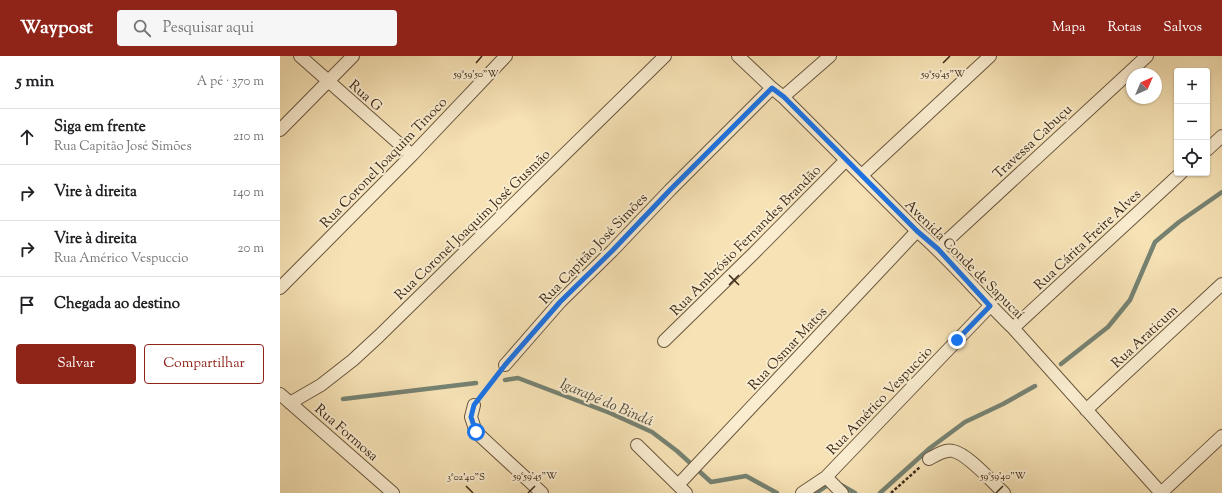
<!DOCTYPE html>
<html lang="pt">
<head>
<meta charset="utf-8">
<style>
  :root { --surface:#fff; --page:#f6f6f6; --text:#202124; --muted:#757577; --line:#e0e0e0; --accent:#8f2418 }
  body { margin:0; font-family:"Sorts Mill Goudy",serif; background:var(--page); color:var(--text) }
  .controls { position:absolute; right:12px; top:12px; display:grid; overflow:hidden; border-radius:4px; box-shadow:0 1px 3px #0004 }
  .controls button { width:36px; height:36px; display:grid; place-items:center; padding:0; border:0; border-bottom:1px solid var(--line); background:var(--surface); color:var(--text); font:20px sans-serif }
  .compass { position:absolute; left:846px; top:12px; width:36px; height:36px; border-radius:50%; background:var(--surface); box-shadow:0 1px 3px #0004; rotate:44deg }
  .stop { position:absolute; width:12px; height:12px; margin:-9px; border:3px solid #1a73e8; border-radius:50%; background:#fff }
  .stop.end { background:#1a73e8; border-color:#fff; box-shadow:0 1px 4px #0008 }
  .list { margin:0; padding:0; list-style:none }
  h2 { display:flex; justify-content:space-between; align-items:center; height:52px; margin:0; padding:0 16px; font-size:17px }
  h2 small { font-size:13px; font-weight:400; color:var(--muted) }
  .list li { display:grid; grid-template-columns:26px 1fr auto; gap:12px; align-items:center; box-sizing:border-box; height:56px; padding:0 16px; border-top:1px solid var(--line) }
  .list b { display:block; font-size:15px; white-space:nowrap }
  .list p { margin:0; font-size:13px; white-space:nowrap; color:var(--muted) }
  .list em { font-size:13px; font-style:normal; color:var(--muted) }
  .actions { display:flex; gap:8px; padding:12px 16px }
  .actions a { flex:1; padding:9px 0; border:1px solid var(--accent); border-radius:4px; text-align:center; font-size:14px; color:var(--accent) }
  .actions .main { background:var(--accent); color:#fff }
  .icon { flex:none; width:22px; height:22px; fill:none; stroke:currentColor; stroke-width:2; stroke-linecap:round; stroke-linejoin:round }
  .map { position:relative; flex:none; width:942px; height:437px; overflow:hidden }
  header { display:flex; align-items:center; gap:24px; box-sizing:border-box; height:56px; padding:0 20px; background:var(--accent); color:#fff }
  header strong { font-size:19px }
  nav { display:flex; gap:22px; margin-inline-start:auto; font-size:14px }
  .search { width:280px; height:36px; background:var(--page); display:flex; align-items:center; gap:10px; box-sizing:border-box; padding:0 14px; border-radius:4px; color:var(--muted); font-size:15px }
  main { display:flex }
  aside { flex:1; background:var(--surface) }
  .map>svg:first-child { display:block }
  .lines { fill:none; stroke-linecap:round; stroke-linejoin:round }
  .stream { stroke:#768272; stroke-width:4.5 }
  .minor-casing { stroke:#6a563e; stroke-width:14 }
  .path { stroke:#3c2817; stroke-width:2.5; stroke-dasharray:3 2; stroke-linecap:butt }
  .minor { stroke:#f9eccf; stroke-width:12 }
  .route { stroke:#1a73e8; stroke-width:5 }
  .ticks { fill:none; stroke:#3c2817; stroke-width:1.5 }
  .labels { text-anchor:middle; stroke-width:4; stroke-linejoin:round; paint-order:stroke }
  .street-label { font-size:14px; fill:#3c2817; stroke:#f9eccf }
  .water-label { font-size:15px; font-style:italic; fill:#544e3d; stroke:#f9eccf }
  .ticks-label { font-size:10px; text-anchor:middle; fill:#3c2817; stroke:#f9eccf; stroke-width:4; stroke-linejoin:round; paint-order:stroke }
</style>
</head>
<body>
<header>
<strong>Waypost</strong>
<div class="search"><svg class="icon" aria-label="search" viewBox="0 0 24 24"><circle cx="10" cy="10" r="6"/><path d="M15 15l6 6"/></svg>Pesquisar aqui</div>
<nav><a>Mapa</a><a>Rotas</a><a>Salvos</a></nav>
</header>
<main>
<aside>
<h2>5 min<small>A pé · 370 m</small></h2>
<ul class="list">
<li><svg class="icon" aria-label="ahead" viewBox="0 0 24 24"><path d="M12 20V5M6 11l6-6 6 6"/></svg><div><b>Siga em frente</b><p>Rua Capitão José Simões</p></div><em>210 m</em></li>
<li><svg class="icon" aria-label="right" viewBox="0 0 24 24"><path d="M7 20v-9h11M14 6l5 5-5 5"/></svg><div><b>Vire à direita</b></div><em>140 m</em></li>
<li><svg class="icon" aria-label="right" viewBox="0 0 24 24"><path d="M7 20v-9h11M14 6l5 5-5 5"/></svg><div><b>Vire à direita</b><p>Rua Américo Vespuccio</p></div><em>20 m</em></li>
<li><svg class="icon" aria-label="arrive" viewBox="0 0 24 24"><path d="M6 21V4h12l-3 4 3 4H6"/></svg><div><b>Chegada ao destino</b></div></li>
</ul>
<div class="actions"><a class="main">Salvar</a><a>Compartilhar</a></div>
</aside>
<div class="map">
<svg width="942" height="437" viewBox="0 0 942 437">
  <rect width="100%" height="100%" fill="#f6e2b5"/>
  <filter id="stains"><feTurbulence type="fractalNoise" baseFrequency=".005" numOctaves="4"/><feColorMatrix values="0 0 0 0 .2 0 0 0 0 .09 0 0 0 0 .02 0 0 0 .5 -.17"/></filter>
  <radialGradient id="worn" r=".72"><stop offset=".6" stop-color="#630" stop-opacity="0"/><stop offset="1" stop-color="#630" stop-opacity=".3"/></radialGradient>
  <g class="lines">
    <path class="stream" d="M781,308L828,271L850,244L875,186L899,166L942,136
      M225,324L238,322L330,357L372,376L397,395L431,426L466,420L497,437
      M63,343L196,327
      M561,429L575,437
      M536,437L545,431
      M600,437L650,392L685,366L723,348L755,330"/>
    <defs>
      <path id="minor" d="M20,0L132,99
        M458,0L492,32L503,41L637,175C672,205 700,240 733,272L881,437
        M503,41L550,0
        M0,74L73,0
        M927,94L942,80
        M582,119L710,0
        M658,193L867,0
        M0,232L132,99L226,0
        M733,272L901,117
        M384,285L473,198L566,104
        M225,309L280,246L332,195L390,134L492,32
        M0,338L113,437
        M10,347L41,329L73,304L99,280L385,0
        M194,349L191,361L196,376L262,437
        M806,354L942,228
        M357,389L406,437
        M649,403C656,399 665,393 673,395C688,398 712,426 724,437
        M546,421L562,437
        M398,429L637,175
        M522,437L546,421L710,250
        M881,437L942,380"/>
    </defs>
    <use href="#minor" class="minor-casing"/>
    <path class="path" d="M202,339L218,318
      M611,437L640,411"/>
    <use href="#minor" class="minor"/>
  </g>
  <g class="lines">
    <path class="route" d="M196,376L191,361L194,349L225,309L280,246L332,195L390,134L492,32L504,41L637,175L658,193L710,250L677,284"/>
  </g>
  <path class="ticks" d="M196,7L202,0M663,7L670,0M449,219L459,229M449,229L459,219M186,430L193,437M248,437L255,430M716,437L723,430"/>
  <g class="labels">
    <g class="street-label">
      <text transform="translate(86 39) rotate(41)" y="5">Rua G</text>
      <text transform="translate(752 85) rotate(-43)" y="5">Travessa Cabuçu</text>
      <text transform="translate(103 106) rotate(-46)" y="5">Rua Coronel Joaquim Tinoco</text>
      <text transform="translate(192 168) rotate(-44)" y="5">Rua Coronel Joaquim José Gusmão</text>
      <text transform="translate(807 183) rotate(-43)" y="5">Rua Cárita Freire Alves</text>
      <text transform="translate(465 184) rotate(-45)" y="5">Rua Ambrósio Fernandes Brandão</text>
      <text transform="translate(313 192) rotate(-46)" y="5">Rua Capitão José Simões</text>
      <text transform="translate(685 203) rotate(45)" y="5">Avenida Conde de Sapucaí</text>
      <text transform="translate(864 280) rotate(-43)" y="5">Rua Araticum</text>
      <text transform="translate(507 292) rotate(-47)" y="5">Rua Osmar Matos</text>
      <text transform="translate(599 344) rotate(-46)" y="5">Rua Américo Vespuccio</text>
      <text transform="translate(67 376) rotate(41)" y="5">Rua Formosa</text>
    </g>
    <g class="water-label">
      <text transform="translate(327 346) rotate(23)" y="5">Igarapé do Bindá</text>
    </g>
  </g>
  <g class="ticks-label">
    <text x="196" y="21">59°59'50"W</text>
    <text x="663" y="21">59°59'45"W</text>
    <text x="255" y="423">59°59'45"W</text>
    <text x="723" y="423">59°59'40"W</text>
    <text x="186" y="424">3°02'40"S</text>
  </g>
  <rect width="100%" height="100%" filter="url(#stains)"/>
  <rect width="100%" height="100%" fill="url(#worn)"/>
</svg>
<div class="controls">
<button>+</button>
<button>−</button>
<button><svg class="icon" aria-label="locate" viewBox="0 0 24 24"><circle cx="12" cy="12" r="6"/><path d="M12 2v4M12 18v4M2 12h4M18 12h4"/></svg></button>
</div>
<svg class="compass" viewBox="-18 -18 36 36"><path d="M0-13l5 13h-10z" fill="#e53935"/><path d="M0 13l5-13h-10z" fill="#757577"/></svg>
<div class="stop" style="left:196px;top:376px"></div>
<div class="stop end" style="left:677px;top:284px"></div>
</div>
</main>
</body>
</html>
